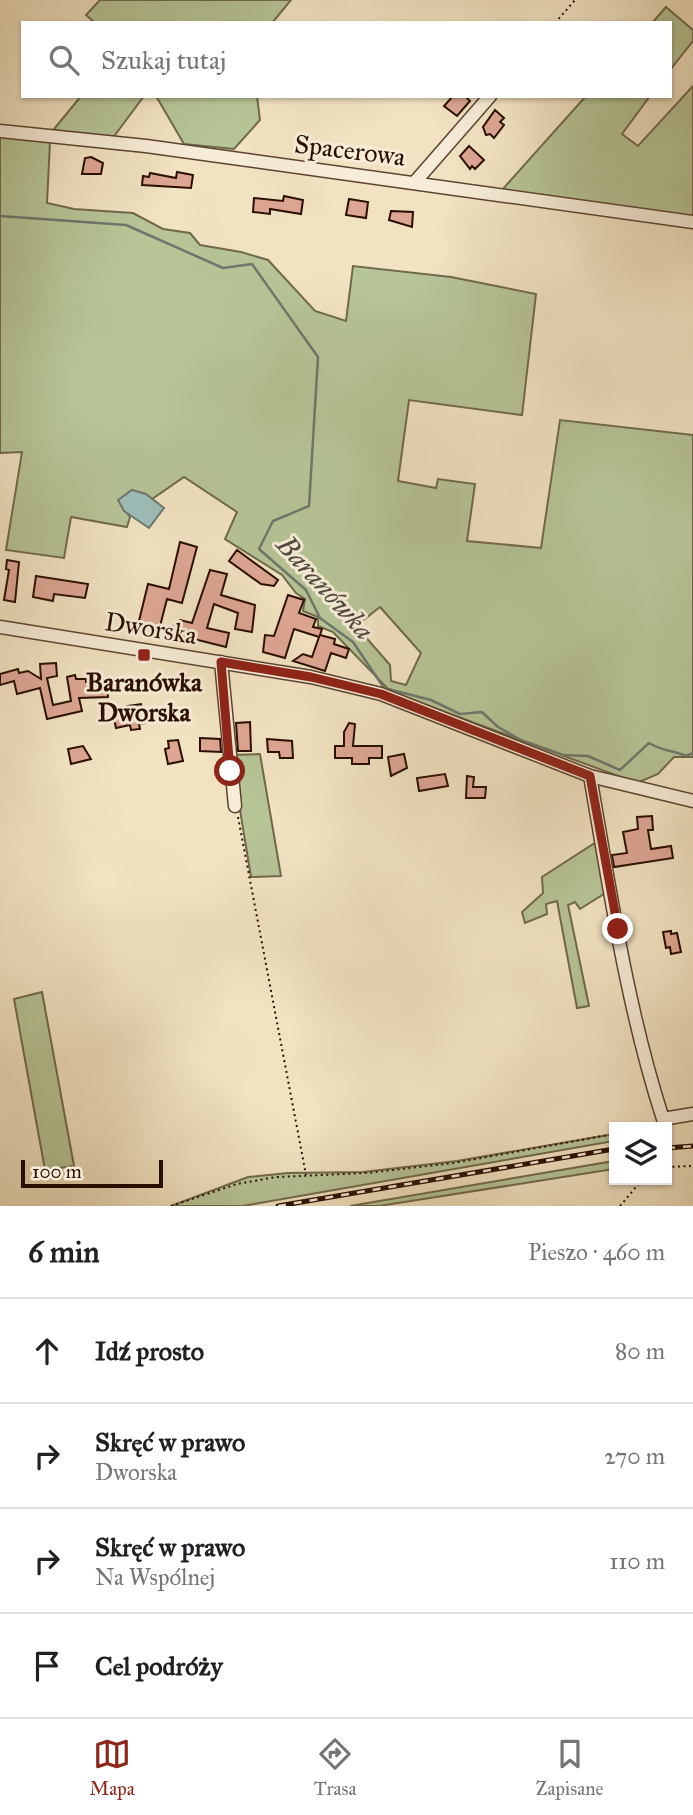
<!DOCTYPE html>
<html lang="pl">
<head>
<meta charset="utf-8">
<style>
  :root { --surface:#fff; --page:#f2f2f2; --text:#202124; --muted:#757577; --line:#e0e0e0; --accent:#8f2418 }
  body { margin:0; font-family:"IM FELL Great Primer",serif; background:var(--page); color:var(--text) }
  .controls { position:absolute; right:21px; bottom:21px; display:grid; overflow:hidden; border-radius:0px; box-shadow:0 2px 5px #0004 }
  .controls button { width:63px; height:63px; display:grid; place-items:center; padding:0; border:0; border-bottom:2px solid var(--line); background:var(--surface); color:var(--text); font:35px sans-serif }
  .scale { position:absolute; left:21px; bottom:18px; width:142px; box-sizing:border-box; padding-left:7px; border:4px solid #2a0e00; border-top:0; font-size:19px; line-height:24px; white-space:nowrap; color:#2a0e00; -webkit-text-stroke:5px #f6ecd7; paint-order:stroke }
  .stop { position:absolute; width:21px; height:21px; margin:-16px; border:5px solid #8f2418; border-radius:50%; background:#fff }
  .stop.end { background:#8f2418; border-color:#fff; box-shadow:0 2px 7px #0008 }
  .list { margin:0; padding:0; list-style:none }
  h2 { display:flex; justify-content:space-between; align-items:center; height:91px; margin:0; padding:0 28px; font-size:30px }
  h2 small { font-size:23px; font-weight:400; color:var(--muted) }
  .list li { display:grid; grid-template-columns:46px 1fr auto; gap:21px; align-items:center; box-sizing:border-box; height:105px; padding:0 28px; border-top:2px solid var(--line) }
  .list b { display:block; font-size:26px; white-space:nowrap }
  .list p { margin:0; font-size:23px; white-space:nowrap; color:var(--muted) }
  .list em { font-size:23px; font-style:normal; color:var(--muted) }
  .icon { flex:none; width:38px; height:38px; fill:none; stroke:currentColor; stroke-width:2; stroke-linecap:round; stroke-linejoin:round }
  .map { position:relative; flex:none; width:693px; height:1206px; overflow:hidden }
  .search { position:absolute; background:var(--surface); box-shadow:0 2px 5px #0004; left:21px; right:21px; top:21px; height:77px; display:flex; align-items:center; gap:18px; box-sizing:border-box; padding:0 24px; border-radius:0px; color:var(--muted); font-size:26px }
  .sheet { height:511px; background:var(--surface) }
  nav { display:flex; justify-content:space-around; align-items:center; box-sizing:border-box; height:98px; border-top:2px solid var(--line); background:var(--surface); font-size:19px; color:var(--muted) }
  nav a { display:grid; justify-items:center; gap:4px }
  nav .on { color:var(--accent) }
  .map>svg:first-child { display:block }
  .green { fill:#b6c496; stroke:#70694b; stroke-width:2; fill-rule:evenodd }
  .water { fill:#9cbdb8; stroke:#6e776e; stroke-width:2 }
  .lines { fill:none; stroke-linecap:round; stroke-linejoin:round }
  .stream { stroke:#6e776e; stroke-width:2.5 }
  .building { fill:#dda693; stroke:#2a0e00; stroke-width:2 }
  .minor-casing { stroke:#5c4330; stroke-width:15 }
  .path { stroke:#2a0e00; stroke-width:2; stroke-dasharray:2 3.5; stroke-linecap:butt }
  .minor { stroke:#f6ecd7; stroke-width:12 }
  .rail-casing { stroke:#2a0e00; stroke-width:5 }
  .rail { stroke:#f6ecd7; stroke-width:2.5; stroke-dasharray:8; stroke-linecap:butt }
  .route { stroke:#8f2418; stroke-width:9 }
  .poi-dot { fill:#8f2418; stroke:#f6ecd7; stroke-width:2.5 }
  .labels { text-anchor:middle; stroke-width:6; stroke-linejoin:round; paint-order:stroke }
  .street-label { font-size:26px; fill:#2a0e00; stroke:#f6ecd7 }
  .poi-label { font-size:26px; font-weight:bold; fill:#2a0e00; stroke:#f6ecd7 }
  .water-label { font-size:28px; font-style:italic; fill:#524b40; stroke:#f6ecd7 }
</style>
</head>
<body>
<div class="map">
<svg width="693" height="1206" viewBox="0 0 693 1206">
  <rect width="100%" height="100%" fill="#f1e2c1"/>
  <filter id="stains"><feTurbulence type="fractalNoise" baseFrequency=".00286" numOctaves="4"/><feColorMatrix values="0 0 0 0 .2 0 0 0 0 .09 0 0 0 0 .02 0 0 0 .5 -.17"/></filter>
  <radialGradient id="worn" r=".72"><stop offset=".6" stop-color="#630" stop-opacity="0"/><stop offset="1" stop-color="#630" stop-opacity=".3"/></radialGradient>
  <path class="green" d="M100,0H291L272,23H95L86,15Z
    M666,7L693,30V41L670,70V23H652Z
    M693,86V218L501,191L586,96H650L622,134L638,146Z
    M81,96H144L112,139L50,134Z
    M156,96H257L260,120L234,149L184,144Z
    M0,136L50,142L47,203L74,209L133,213L163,229L190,233L200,245L241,252L268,260L315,311L346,321L353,266L451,277L536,294L522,415L409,400L398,481L436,488L438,479L475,484L467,541L541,548L560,420L693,435V757H674L658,774L637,783L391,692L333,632L318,626V617L303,611L305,599L296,593L282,575L225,539L237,512L184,477L152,499L132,490L119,500L130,517L127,527L71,517L64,558L6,550L22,452L0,453ZM380,607L421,653L406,685L391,681L390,665L356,626Z
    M260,754L281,876L251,877L231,755Z
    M598,841L607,892L580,909L575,902L568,905L589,1006L577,1008L557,901L546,904L547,914L525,923L522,912L543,893L542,877Z
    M42,992L74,1166L45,1170L14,999Z
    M614,1134V1141L243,1206H171L248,1177L288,1173L363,1172L457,1161Z
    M614,1161V1169L379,1206H350Z"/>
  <path class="water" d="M132,490L146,494L164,508L149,528L124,511L118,500Z"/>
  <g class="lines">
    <path class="stream" d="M0,216L126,225L223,268L252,264L318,357L309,506L273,521L259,549L306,590L320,618L353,642L384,688L431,700L460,714L482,712L498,727L521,740L563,755L588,756L620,770L649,743C664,752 673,750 686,756L693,753"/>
  </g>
  <path class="building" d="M453,96H465L470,101L457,116L444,106Z
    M495,110L504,118L500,122L504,125L494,138L490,134L486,135L483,127Z
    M469,146L484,160L475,169L472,166L470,169L460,156Z
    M91,157L103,163L101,174H82L85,158Z
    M177,172L193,175L191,188L142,185L143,176L149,177L150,173L176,178Z
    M284,196L303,200L301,214L270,209V214L253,212L254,198L283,201Z
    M349,199L368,202L366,218L346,215Z
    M391,211L413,212L412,227L389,220Z
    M180,542L197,547L182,603L167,599L159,630L138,625L148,584L169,589Z
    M237,550L278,580L274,586L261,584L229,561Z
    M7,560L19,562L15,602L4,600L9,570L6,569Z
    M210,570L227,574L221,595L255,605L252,632L235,629L238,613L214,604L207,628L229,633L226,647L166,632L180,620L192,623Z
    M36,576L88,584L85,598L54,594L53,601L33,597Z
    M288,595L304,600L299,613L316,619L313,627L322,629L320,635L335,639L334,644L349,649L346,658L331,653L325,671L293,661L303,654L312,657L319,637L294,629L285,658L263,652L265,635L274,636Z
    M56,663L57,676L47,678L53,705L71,701L67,677L75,675L76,679H86V682L106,681L108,697L79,698L82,711L47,719L40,688L17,694L14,681L0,685V674L18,669L19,673L28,671L41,679L40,664Z
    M141,704L145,723L139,724L140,729L131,730L130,725L116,728L113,714L128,711L127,706Z
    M250,722L251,751H238L236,723Z
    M349,723L355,724L353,746H382V758H369V764H352V758H335V746H344V732Z
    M200,738L220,739L221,752L200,751Z
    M267,739L292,741L293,758H280L279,752H268Z
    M178,740L183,761L168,764L165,749L169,748L168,741Z
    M83,746L91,759L71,764L68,749Z
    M404,754L407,768L391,776L388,757Z
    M445,774L448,786L419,791L417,778Z
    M467,776L474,777L473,787H486L485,798H466Z
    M652,816L653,830H648L651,849L671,846L673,858L614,867L612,855L627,853L623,832L638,829L637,817Z
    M671,931V934L677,933L681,952L671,954L670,947L666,948L663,932Z"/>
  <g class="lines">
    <defs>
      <path id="minor" d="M0,131L146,146L693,222
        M415,182L490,96
        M0,627L311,677L381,694L590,776L693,801
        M221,662L235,806
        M590,776C610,890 627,1008 663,1119L693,1114"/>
    </defs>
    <use href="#minor" class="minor-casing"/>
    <path class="path" d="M555,23L575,0
      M238,817L306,1175
      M640,1127L653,1123
      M667,1167L693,1166
      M171,1206L237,1184L276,1177L367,1173L454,1163L614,1134
      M620,1206L642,1180"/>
    <use href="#minor" class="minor"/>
    <defs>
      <path id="rail" d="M667,1148L693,1146
        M278,1206L614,1149"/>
    </defs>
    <use href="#rail" class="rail-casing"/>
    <use href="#rail" class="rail"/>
  </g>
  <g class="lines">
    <path class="route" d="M230,771L221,662L311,677L381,694L590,776L618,929"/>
  </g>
  <rect class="poi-dot" x="137" y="648" width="14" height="14" rx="3.5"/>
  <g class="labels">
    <g class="street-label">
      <text transform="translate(350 150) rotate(7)" y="9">Spacerowa</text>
      <text transform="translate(151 628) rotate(9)" y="9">Dworska</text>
    </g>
    <g class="poi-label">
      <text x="144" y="691">Baranówka<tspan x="144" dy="30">Dworska</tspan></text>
    </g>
    <g class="water-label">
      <text transform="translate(326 587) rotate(48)" y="10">Baranówka</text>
    </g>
  </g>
  <rect width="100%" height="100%" filter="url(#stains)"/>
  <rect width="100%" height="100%" fill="url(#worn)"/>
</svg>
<div class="controls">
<button><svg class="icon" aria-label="layers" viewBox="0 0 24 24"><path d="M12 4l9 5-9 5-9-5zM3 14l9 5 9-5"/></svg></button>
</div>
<div class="scale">100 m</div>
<div class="stop" style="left:230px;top:771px"></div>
<div class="stop end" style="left:618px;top:929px"></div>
<div class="search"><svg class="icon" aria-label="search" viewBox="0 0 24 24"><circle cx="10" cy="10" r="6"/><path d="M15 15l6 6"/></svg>Szukaj tutaj</div>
</div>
<section class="sheet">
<h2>6 min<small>Pieszo · 460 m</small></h2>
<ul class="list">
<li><svg class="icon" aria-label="ahead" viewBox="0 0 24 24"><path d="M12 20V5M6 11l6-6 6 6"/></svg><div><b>Idź prosto</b></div><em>80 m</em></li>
<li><svg class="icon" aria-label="right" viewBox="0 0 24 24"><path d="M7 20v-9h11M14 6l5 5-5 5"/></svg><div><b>Skręć w prawo</b><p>Dworska</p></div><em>270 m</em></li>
<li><svg class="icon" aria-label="right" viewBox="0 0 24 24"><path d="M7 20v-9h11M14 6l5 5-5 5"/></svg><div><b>Skręć w prawo</b><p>Na Wspólnej</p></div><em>110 m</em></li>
<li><svg class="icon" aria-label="arrive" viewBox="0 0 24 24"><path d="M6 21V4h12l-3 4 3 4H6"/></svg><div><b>Cel podróży</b></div></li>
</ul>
</section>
<nav>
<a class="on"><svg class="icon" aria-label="map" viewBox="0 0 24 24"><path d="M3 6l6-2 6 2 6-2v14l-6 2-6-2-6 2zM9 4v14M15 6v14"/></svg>Mapa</a>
<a><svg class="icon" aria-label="directions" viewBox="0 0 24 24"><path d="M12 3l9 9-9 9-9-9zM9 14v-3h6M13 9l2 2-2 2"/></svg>Trasa</a>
<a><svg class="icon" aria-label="saved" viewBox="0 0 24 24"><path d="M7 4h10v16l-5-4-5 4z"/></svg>Zapisane</a>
</nav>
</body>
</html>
